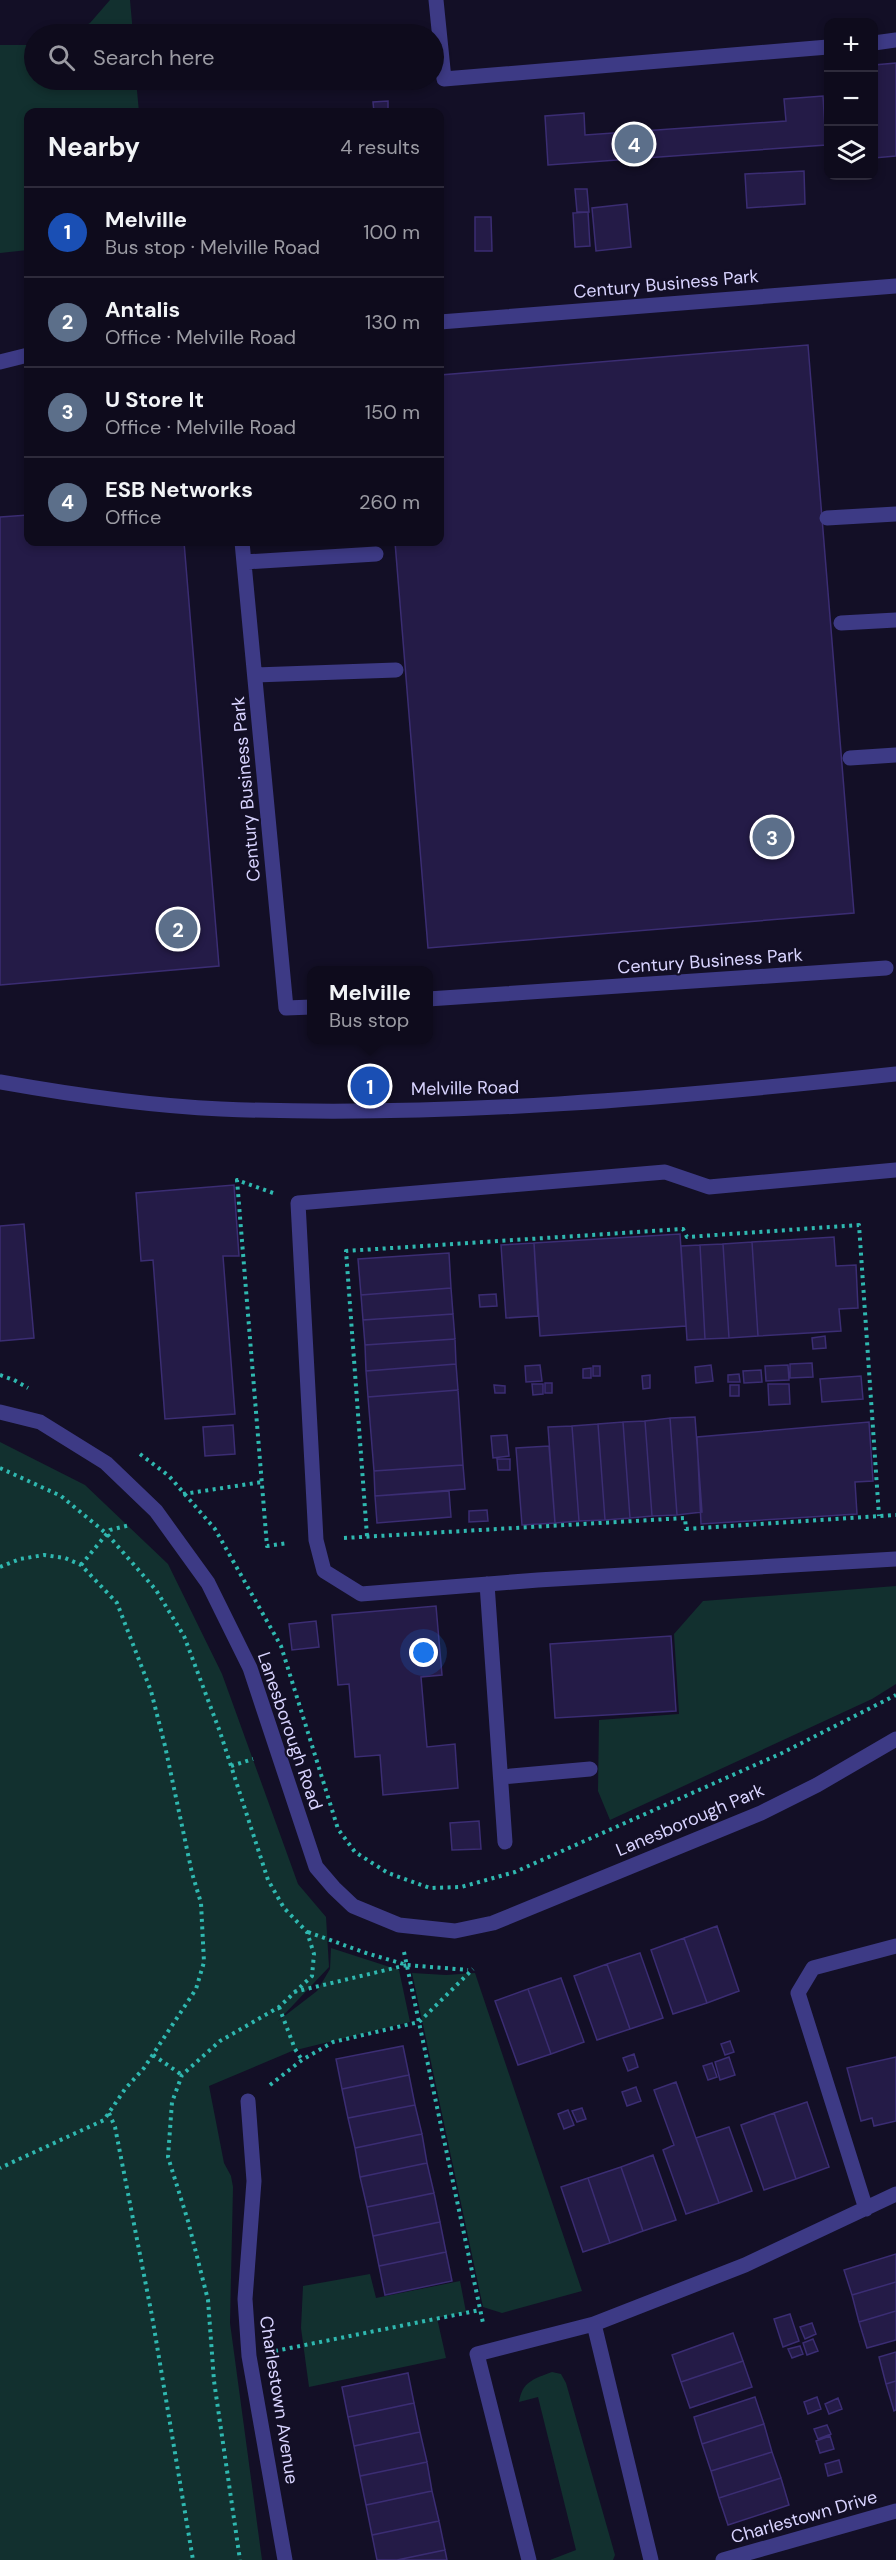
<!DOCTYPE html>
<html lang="en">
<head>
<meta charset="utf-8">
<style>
  :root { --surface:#0e0b1c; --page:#171425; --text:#f1f3f6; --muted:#9b9ba3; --line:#2e2b3b; --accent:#00e5ff }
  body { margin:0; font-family:"DM Sans",sans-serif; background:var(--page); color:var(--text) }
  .controls { position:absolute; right:18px; top:18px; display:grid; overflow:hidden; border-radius:12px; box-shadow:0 3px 9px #0003 }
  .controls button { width:54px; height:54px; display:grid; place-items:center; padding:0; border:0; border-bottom:2px solid var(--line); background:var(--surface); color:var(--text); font:30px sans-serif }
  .you { position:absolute; left:424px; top:1653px; width:21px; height:21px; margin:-15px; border:4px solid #fff; border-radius:50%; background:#1a73e8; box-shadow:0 0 0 9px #1a73e833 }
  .badge { display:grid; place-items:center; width:39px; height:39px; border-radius:50%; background:var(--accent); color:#fff; font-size:20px; font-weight:700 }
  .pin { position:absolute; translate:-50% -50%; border:3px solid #fff; box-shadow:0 2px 6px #0006 }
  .popup { position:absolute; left:307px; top:966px; width:126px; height:78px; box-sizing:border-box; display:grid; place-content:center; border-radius:12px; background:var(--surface); filter:drop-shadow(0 2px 4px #0005); font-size:20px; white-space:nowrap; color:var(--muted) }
  .popup b { font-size:22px; color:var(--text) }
  .popup::after { content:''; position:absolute; left:50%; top:100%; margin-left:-12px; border:12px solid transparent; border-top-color:var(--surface) }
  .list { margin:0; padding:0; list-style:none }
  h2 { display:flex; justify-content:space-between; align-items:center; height:78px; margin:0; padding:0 24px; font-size:26px }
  h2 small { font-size:20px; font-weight:400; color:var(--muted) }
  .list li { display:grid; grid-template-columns:39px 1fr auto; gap:18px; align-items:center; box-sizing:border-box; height:90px; padding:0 24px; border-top:2px solid var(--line) }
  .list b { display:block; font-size:22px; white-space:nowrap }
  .list p { margin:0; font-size:20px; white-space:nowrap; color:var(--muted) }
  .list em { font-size:20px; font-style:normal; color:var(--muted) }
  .icon { flex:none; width:33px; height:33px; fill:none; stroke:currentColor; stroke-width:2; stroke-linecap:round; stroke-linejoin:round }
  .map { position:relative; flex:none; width:896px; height:2560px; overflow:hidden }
  .search { position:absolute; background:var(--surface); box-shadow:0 3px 9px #0003; left:24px; top:24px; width:420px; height:66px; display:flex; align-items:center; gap:15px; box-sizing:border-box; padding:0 21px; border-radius:33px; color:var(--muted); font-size:22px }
  .panel { position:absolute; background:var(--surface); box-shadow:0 3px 9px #0003; left:24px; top:108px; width:420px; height:438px; border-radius:12px }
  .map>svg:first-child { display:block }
  .green { fill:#12302f }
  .building { fill:#241b47; stroke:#3b2d73; stroke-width:1.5 }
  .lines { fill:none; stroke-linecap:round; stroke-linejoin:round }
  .path { stroke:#2fb8b0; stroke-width:4; stroke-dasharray:3 4.5; stroke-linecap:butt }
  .minor { stroke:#3d3a85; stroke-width:15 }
  .labels { text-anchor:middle; stroke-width:4.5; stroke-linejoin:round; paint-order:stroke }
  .street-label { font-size:18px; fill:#d9d4ff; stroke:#130f26 }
</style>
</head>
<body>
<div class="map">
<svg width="896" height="2560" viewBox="0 0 896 2560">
  <rect width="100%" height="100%" fill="#130f26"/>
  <path class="green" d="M110,0H130L133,34H70L90,23Z
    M0,45H34V80H136L139,112H28V250L0,253Z
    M0,1442L85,1485L168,1564L222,1674L298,1884L326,1917L329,1967L278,2021L317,1991L330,1969L331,1948L399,1970L410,2022L292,2051L209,2086L224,2163L231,2176L233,2187L230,2323L262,2560H0Z
    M896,1586V1684L872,1699L610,1820L598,1791L599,1720L679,1714L674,1634L703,1601Z
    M412,1973L446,1975L475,1973L582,2291L502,2313L483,2307Z
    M370,2274L376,2298L460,2281L466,2312L437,2318L446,2358L309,2387L301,2328L303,2286Z
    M552,2372L561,2374L566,2383L615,2555L613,2560H550L576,2550L538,2397L519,2402C522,2382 533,2379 552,2372Z"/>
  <path class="building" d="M896,63V156L874,158V65Z
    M823,96L826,145L548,165L545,116L584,113L585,135L786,121L784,99Z
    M388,101V112H374L373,102Z
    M804,171L805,204L747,208L745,174Z
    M575,189H587L589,212H577Z
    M627,204L631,247L596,251L592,208Z
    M588,212L590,246L575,247L573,213Z
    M475,217H491L492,251H475Z
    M808,345L854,913L428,948L395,542H440V375Z
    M28,515V542H184L219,966L0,985V517Z
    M234,1185L239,1256H223L235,1414L165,1419L153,1260L141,1261L136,1193Z
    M24,1224L34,1338L0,1341V1226Z
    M680,1234L686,1326L540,1336L534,1243Z
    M834,1237L836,1266L856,1265L858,1308L839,1309L841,1331L758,1336L752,1242Z
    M752,1242L758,1336L729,1338L723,1244Z
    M534,1243L538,1316L506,1318L501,1245Z
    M723,1244L729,1338L705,1339L700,1245Z
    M700,1245L705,1339L687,1340L681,1246Z
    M449,1253L451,1288L361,1295L358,1259Z
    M451,1288L453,1314L363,1320L361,1295Z
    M496,1294L497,1306L480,1307L479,1295Z
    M453,1314L455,1339L365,1345L363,1320Z
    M825,1336L826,1348L813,1349L812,1338Z
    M455,1339L456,1364L366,1371L365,1345Z
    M812,1363L813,1377L790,1378V1364Z
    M456,1364L458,1390L368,1397L366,1371Z
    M540,1365L542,1381L526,1382L525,1366Z
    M711,1365L713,1381L696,1383L695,1367Z
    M788,1365L789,1380L766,1381L765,1366Z
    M593,1366H600V1376H593Z
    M591,1368V1378H583V1369Z
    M761,1370L762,1382L744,1383L743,1371Z
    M739,1374L740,1382H728V1375Z
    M650,1375V1388L643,1389L642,1376Z
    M861,1376L863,1399L822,1402L820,1379Z
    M545,1383H552V1393H545Z
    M532,1384H543V1394L533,1395Z
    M768,1384H789L790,1404L769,1405Z
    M494,1385L505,1386V1393H495Z
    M730,1385H739V1396H730Z
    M458,1390L463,1465L374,1471L368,1397Z
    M695,1417L702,1512L677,1515L670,1418Z
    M670,1418L677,1515L652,1516L645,1421Z
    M645,1421L652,1516L630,1518L623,1422Z
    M623,1422L630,1518L605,1520L598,1424Z
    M869,1422L873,1481L855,1482L857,1514L701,1524L697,1437Z
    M598,1424L605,1520L579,1521L572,1426Z
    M233,1425L235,1454L205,1456L203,1427Z
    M572,1426L579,1521L555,1523L548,1427Z
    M507,1435L509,1456L493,1458L491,1436Z
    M549,1446L555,1523L522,1525L516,1448Z
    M497,1459H510V1470H498Z
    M463,1465L465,1489L375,1496L374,1471Z
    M449,1491L451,1517L377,1523L375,1496Z
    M487,1510L488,1521L469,1522V1511Z
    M436,1606L442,1675L421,1677L427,1747L455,1744L458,1788L383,1795L380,1755L355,1757L349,1684L338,1685L332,1615Z
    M316,1621L319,1647L292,1650L289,1624Z
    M671,1636L676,1711L555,1718L550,1644Z
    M479,1821L481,1849L452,1850L450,1823Z
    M717,1926L739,1991L707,2003L684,1938Z
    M684,1938L707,2003L673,2014L651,1950Z
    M640,1953L663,2018L630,2029L607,1964Z
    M607,1964L630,2029L597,2040L574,1976Z
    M561,1978L584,2042L551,2054L528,1989Z
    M528,1989L551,2054L518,2065L495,2001Z
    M730,2041L734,2052L725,2055L721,2044Z
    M403,2046L409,2075L342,2089L336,2059Z
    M634,2054L638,2067L628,2071L623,2058Z
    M729,2057L735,2075L720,2080L715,2062Z
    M896,2057V2121L874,2126L872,2118L861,2121L847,2068Z
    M712,2063L717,2077L708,2080L703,2066Z
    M409,2075L415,2105L348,2118L342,2089Z
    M676,2082L719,2203L686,2214L663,2150L674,2145L654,2090Z
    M636,2087L641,2101L627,2106L622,2092Z
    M807,2102L829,2167L796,2179L774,2113Z
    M415,2105L422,2134L355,2148L348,2118Z
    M582,2108L586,2119L577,2122L572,2111Z
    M568,2110L574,2125L564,2129L558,2114Z
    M774,2113L796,2179L764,2190L741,2125Z
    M729,2127L752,2191L719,2203L696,2138Z
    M422,2134L427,2163L360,2177L355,2148Z
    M653,2155L676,2220L643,2231L621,2167Z
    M427,2163L434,2193L367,2207L360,2177Z
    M621,2167L643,2231L610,2243L588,2178Z
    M588,2178L610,2243L583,2252L561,2187Z
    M434,2193L440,2222L373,2236L367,2207Z
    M440,2222L446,2252L379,2266L373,2236Z
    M446,2252L452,2281L385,2295L379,2266Z
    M896,2254V2282L852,2295L844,2270Z
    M896,2282V2311L859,2322L852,2295Z
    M896,2311V2340L867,2348L859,2322Z
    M790,2314L799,2341L783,2347L774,2319Z
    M812,2323L816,2334L805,2339L800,2327Z
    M733,2333L743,2361L681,2382L672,2355Z
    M813,2339L818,2351L807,2355L803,2343Z
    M800,2346L803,2354L792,2358L788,2349Z
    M896,2352V2381L886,2384L879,2357Z
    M743,2361L752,2387L690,2408L681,2382Z
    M408,2373L414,2403L348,2417L342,2387Z
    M896,2381V2410L894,2411L886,2384Z
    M755,2397L764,2424L702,2444L694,2417Z
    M817,2397L821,2409L808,2414L804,2402Z
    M838,2398L842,2409L829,2414L825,2404Z
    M414,2403L420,2432L354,2446L348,2417Z
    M764,2424L772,2452L711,2471L702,2444Z
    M827,2425L831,2434L818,2439L814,2429Z
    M420,2432L427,2462L360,2476L354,2446Z
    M830,2436L834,2449L820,2453L816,2441Z
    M772,2452L781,2478L719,2498L711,2471Z
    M839,2460L842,2472L828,2476L825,2464Z
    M427,2462L432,2491L366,2505L360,2476Z
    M781,2478L789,2505L728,2525L719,2498Z
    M432,2491L439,2521L372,2535L366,2505Z
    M439,2521L445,2550L397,2560H377L372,2535Z
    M445,2550L447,2560H397Z"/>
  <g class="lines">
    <path class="path" d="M273,1193L237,1180L267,1546L288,1543
      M0,1375L14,1380L28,1388
      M140,1454L169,1476L215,1529L281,1646L338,1829L355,1852L388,1873L430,1888L461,1887L515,1872L782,1753L896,1695
      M0,1468L61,1496L107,1534L156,1590L184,1636L220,1732L268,1880L284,1908L307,1932L314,1954L312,1976L279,2007L220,2041L182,2075L172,2102L168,2157L188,2221L208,2300L214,2381L240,2560
      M183,1494L262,1482
      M367,1536L346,1251L683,1229L687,1237L859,1225L879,1516
      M344,1538L685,1518L686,1529L896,1515
      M81,1565L110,1530L130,1525
      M0,1567L20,1559L44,1555L65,1558L81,1565L117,1603L151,1691L165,1746L192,1873L201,1903L204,1962L196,1989L144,2068L125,2089L104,2120L0,2168
      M231,1766L253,1759
      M308,1932L366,1953L407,1965L468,1970
      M404,1952L483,2323
      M294,1992L407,1965
      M279,2007L295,2049L302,2060
      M153,2055L182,2075
      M270,2085L302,2060L333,2042L419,2022L473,1969
      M109,2113L115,2127L152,2316L193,2560
      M275,2351L480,2310"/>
    <path class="minor" d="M436,0L444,79L828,47
      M874,43L896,40
      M440,322L896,286
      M0,362L28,355
      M827,518L896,514
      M242,542L286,1008L312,1007
      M244,562L376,554
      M841,623L896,620
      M255,675L396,670
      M850,758L896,755
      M428,999L886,968
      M0,1082C73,1095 147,1106 221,1109C446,1118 672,1098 896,1074
      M896,1170L709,1187L665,1172L298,1203L316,1540L324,1571L361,1594L538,1580L896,1559
      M0,1412L40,1422L106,1463L156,1511L208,1583L250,1668L316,1867L334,1888L353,1906L399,1925L455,1931L493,1923L761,1813L817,1785L896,1739
      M487,1584L505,1842
      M501,1777L590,1769
      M248,2101L254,2181L245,2299L249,2356L285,2560
      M866,2209L798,1993L813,1968L896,1946
      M529,2560L477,2354L594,2324
      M651,2560L594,2324L745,2265L896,2194
      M723,2560L896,2511"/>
  </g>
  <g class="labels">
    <g class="street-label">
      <text transform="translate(666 284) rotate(-5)" y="6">Century Business Park</text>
      <text transform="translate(246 789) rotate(-95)" y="6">Century Business Park</text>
      <text transform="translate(710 961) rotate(-4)" y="6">Century Business Park</text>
      <text transform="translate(465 1088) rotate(-1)" y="6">Melville Road</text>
      <text transform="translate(290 1731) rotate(71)" y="6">Lanesborough Road</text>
      <text transform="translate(690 1820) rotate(-23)" y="6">Lanesborough Park</text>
      <text transform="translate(279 2400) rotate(81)" y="6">Charlestown Avenue</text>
      <text transform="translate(804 2517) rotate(-16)" y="6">Charlestown Drive</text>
    </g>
  </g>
</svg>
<div class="controls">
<button>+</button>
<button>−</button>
<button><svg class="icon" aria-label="layers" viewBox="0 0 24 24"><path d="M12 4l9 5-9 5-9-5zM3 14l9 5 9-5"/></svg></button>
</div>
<div class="you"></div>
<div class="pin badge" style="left:370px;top:1086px;background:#1a4fb4">1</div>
<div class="popup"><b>Melville</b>Bus stop</div>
<div class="pin badge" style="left:178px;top:929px;background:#5c6f8a">2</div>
<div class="pin badge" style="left:772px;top:837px;background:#5c6f8a">3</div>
<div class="pin badge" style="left:634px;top:144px;background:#5c6f8a">4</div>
<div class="search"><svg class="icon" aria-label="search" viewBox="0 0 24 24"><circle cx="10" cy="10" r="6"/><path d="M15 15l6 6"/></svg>Search here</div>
<section class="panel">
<h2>Nearby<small>4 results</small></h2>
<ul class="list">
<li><span class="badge" style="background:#1a4fb4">1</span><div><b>Melville</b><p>Bus stop · Melville Road</p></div><em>100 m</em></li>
<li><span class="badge" style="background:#5c6f8a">2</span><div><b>Antalis</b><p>Office · Melville Road</p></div><em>130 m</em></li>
<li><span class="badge" style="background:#5c6f8a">3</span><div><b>U Store It</b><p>Office · Melville Road</p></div><em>150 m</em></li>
<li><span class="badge" style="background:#5c6f8a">4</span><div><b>ESB Networks</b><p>Office</p></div><em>260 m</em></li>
</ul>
</section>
</div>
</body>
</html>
